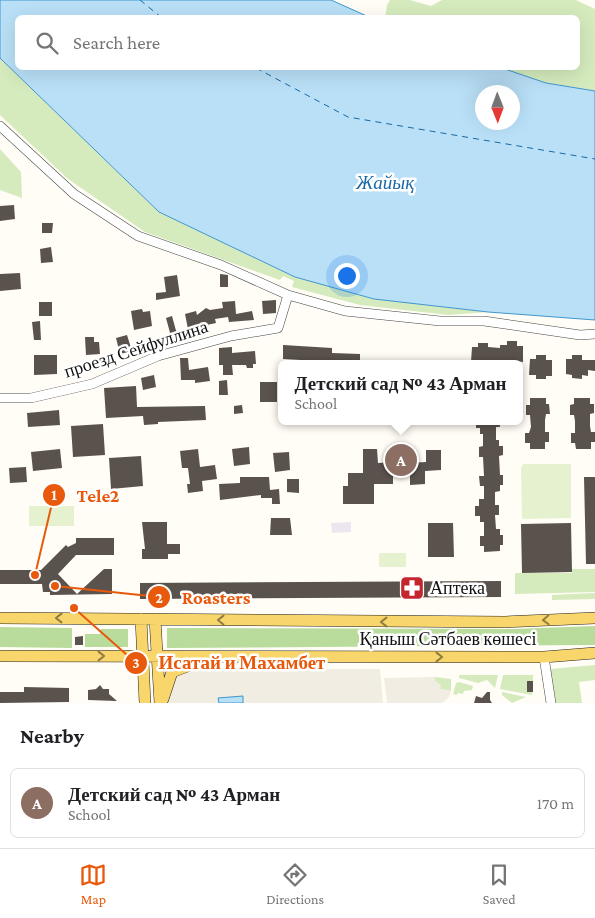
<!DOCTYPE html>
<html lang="en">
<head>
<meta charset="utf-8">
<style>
  :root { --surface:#fff; --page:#f6f6f6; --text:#202124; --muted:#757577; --line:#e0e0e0; --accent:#ea580c }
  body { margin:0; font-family:"Crimson Pro",serif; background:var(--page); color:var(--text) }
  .compass { position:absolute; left:475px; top:85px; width:45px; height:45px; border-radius:50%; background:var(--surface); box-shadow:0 5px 20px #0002; rotate:179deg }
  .you { position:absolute; left:346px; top:275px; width:18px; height:18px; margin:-12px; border:4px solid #fff; border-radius:50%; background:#1a73e8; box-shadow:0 0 0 8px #1a73e833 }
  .badge { display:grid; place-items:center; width:32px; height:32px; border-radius:50%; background:var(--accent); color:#fff; font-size:16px; font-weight:700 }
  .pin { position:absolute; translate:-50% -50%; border:2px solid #fff; box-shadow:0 1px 5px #0006 }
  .popup { position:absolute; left:278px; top:360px; width:245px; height:65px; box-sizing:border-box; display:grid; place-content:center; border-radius:8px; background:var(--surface); filter:drop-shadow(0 1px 4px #0005); font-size:16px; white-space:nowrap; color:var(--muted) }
  .popup b { font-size:19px; color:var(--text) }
  .popup::after { content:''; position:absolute; left:50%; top:100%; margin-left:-10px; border:10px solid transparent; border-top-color:var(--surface) }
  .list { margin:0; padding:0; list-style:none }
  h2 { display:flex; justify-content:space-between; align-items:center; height:65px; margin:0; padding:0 20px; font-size:21px }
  h2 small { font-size:16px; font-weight:400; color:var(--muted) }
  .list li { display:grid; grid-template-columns:32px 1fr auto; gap:15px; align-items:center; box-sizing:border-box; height:70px; margin:0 10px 10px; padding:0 10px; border:1px solid var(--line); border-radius:8px }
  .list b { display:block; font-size:19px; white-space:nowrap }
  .list p { margin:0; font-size:16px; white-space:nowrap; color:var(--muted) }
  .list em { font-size:16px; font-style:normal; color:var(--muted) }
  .icon { flex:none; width:28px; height:28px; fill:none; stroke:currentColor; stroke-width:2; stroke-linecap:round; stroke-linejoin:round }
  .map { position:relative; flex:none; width:595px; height:703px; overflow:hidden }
  .search { position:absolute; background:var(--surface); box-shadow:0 5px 20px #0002; left:15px; right:15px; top:15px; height:55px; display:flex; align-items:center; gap:12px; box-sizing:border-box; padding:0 18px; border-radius:8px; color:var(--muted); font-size:19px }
  .sheet { height:145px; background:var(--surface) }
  nav { display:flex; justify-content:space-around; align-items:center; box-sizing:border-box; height:70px; border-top:1px solid var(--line); background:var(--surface); font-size:14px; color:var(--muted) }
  nav a { display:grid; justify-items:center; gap:2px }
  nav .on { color:var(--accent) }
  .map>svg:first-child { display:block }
  .industrial { fill:#eee6ef }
  .green { fill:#d5ebbd }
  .forest { fill:#b9dc9c }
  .pitch { fill:#e6f2cf }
  .plaza { fill:#f1ede2 }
  .water { fill:#b9e0f7; stroke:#3f96cf; fill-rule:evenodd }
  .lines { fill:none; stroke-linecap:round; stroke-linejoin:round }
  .ferry { stroke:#1768a6; stroke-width:1; stroke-dasharray:6 5; stroke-linecap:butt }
  .building { fill:#5a524d }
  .minor-casing { stroke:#444; stroke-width:10 }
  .major-casing { stroke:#222; stroke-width:12 }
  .minor { stroke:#fff; stroke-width:9 }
  .major { stroke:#f9d66b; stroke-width:11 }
  .oneway { stroke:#917d42 }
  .labels { text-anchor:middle; stroke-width:5; stroke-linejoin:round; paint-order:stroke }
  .street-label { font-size:18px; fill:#111; stroke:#fff }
  .poi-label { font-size:18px; fill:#111; stroke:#fff; text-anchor:start }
  .water-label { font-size:19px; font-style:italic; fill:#1768a6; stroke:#fff }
  .leader { fill:none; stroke:#e8590c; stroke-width:2 }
  .callout-dot { fill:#e8590c; stroke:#fff; stroke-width:2 }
  .mark-label { font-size:15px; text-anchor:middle; font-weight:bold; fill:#fff }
  .callout-label { font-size:19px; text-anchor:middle; font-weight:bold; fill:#e8590c; stroke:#fff; stroke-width:5; stroke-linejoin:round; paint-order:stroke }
</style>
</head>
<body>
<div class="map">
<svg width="595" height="703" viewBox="0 0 595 703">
  <rect width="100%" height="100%" fill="#fffdf5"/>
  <path class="industrial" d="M351,522V532L332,533L331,523Z"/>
  <path class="green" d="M390,0H410L431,6L442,0H576L595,9V91L546,83L502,68H578V18H385L387,5Z
    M0,58L159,212L295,277L374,299L488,312L448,315L360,305L292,287L294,281L283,276L280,280L145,232L68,179L0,115Z
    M0,149L21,172L22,198L0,190Z
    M572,569H595V592L515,594V573H572Z
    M595,593V599L552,600V595Z
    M595,665V680L579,682L582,703H555L550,669Z
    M459,675H498L495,688L487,680L478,683L459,678Z
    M503,675H533V681L527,682V692H532V695L500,689Z
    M435,677L451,679V691L440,689L435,681Z
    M459,682L473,686L472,690L464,691L463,694L458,693L457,695L453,694L456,683Z
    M502,692L526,697L512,703L502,695Z"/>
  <path class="forest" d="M595,626V645L167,648V628L512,629Z
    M0,627L72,628V648L0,647Z
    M101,629H128V647H85V634H100Z"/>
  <path class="pitch" d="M523,464H571V518L522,519L521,468Z
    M29,506H74V526H29Z
    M379,553H406V567H379Z"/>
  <path class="plaza" d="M169,669H380L383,703H164L162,677L164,671Z
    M435,677V681L441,685L440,689L451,691L449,697L442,703H385L387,702L384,678Z"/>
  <path class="water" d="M0,0H331L369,17L18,18V68H502L546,83L595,91V320L488,312L374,299L295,277L159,212L0,58ZM482,92H512V122H482Z
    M243,696V703H219L218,698Z"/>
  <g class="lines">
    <path class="ferry" d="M140,0L162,18
      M256,68L348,117L595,159"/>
  </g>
  <path class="building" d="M14,205L15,219L0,221V206Z
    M42,223H53L52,233H42Z
    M51,247L53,262L41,263L40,249Z
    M20,273L21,289L0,291V274Z
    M220,274L228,275V287H220Z
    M177,275L180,296L156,300V293L166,292L164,277Z
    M276,300V313L263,314L262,301Z
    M235,301L236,314L252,311L254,320L229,322L228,317L215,319L216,323L188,329L185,314L196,311L197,315L206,308L210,310L223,308L222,302Z
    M39,302H52V316H39Z
    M142,309L143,312L150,311L152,326L134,330L131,311Z
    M172,316L178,338L172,340L166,318Z
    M40,321L41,340H34L32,322Z
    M127,335L132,351L120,354L116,338Z
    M85,337H94V342H99L100,354L86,355Z
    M507,341H517V346H523V362L516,361V364L494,360V364L471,362L472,347H478V343H488V347L500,348V345H507Z
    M283,345L332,348V353L360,354V364H301V360L283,359Z
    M232,347V353L255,351L256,364H253V368H247L246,365H232L233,375H223V365H219V348Z
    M34,355H57V374L34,375Z
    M536,355H546V360H552V376H546V379H536V375H529L530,359H536Z
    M572,355H582V360H595V371L588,370V376L582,375V379L572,378V375L566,374V359H572Z
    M180,358H188L189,370L208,367L210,381L195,383V380H181Z
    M154,375L156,387L143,390L141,378Z
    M227,380L228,395H219V381Z
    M260,382H277V402H260Z
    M136,386L137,407L205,406L206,420L158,422V424L144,425L143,416L106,418L104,388Z
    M530,398H546V404H549L550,414H546L545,420V432H549V442H545V449H530V443H525V433H529L531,427L530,415H526V405H530Z
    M574,398H590V404H594V413L590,414V426L591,432H595V442H591V449H576L575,443H571V433H575V421L574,415H570V405L574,404Z
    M242,405L243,413L234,414V406Z
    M59,410L60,425L28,427L27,413Z
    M476,421H499L500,427H496V440H499V446H503V455L499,456L500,475H503V485H500V491L495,492V505H499V515H495L496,529H500V535H503V545H500V551L484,552V546H480V536H484V522H480V516H475V506H479V499H484V486H480L479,476H484L483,457H479V447L483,446V434H480V428H476Z
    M103,424L105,455L73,457L71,426Z
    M249,447L250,464L234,466L232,449Z
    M394,448H409L410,463L426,462V450H441V470L425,471V484L410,485V470H393V484H374V504H343V486H348V473H363V449H377L378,463L395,462Z
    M60,449L62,468L33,471L31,452Z
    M198,449L200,467L215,465L217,479L202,481L203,491L188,493L187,484H190L188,468H182L180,451Z
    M289,452L290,470L275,472L273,453Z
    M141,456L143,486L111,489L109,458Z
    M26,467L27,482L10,483L9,468Z
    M240,477H269L270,490L279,489L280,504H272V498H261V495L220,500L219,484L240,483Z
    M584,477H595V564H586Z
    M287,479H299V493L287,492Z
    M271,518H290L292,535H270Z
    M142,522H167V544H180V554H168V559H142V549H145Z
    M428,523H453L454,557H428Z
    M571,523L572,572L522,573L521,524Z
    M76,538H114V555H76L58,574L77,594L104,569H112V594L50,595V592H43L42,584H0V570H41L66,545L68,547L76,543Z
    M501,581V597L140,599V583Z
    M83,636V645H75V637Z
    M527,681H533V692H527Z
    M100,685L103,689H109V694L117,701L88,700V690L96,689Z
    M24,687L69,688V702L0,703V692H24Z
    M487,692H490V700L492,703H474L476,696L482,698Z"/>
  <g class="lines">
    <defs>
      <path id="minor" d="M0,126L74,194L138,236L221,265L288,295L345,311L440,321H484L580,335L595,334
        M0,398H31L92,384L158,356L231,336L278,328L288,295
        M544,657L551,703"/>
      <path id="major" d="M0,618L505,622L595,618
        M141,619L145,703
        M155,619L160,703
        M0,656L544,657L595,653
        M163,699L172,672L203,660"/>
    </defs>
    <use href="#minor" class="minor-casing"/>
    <use href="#major" class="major-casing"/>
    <use href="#minor" class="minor"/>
    <use href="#major" class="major"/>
  </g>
  <defs><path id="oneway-chevron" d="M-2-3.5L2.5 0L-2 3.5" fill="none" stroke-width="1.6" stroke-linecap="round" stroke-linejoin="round" transform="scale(1.25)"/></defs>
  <g class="oneway">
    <use href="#oneway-chevron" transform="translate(59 618) rotate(-180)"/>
    <use href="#oneway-chevron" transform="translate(221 620) rotate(-179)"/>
    <use href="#oneway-chevron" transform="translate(546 620) rotate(177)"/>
    <use href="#oneway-chevron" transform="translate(384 622) rotate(180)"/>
    <use href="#oneway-chevron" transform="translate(101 656)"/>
    <use href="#oneway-chevron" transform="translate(439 657)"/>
  </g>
  <defs>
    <symbol id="pharmacy-square" viewBox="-11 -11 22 22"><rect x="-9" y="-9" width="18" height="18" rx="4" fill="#c4262e" stroke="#fff"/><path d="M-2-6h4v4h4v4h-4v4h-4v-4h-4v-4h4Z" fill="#fff"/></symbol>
  </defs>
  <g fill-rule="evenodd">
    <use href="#pharmacy-square" x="398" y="574" width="28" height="28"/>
  </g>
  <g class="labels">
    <g class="street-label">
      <text transform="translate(136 349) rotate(-18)" y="6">проезд Сейфуллина</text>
      <text x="448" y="645">Қаныш Сәтбаев көшесі</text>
    </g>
    <g class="poi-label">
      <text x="430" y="594">Аптека</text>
    </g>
    <g class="water-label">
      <text x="385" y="189">Жайық</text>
    </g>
  </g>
  <path class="leader" d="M35 575L54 495M55 586L159 597M74 608L136 663"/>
  <g class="callout-dot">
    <circle cx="35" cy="575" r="5"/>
    <circle cx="55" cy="586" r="5"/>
    <circle cx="74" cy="608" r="5"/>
    <circle cx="54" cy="495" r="12"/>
    <circle cx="159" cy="597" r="12"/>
    <circle cx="136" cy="663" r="12"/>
  </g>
  <g class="mark-label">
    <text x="54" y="500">1</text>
    <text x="159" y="603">2</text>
    <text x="136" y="668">3</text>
  </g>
  <g class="callout-label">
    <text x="98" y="502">Tele2</text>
    <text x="216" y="604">Roasters</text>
    <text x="242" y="669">Исатай и Махамбет</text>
  </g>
</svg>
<svg class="compass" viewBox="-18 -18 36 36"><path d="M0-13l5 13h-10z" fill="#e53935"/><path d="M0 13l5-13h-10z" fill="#757577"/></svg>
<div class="you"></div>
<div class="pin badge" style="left:401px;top:460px;background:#8d6e63">A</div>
<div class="popup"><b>Детский сад № 43 Арман</b>School</div>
<div class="search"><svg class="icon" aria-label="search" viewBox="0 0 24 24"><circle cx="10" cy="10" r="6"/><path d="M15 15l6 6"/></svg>Search here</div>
</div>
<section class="sheet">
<h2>Nearby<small></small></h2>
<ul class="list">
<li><span class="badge" style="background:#8d6e63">A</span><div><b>Детский сад № 43 Арман</b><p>School</p></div><em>170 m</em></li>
</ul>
</section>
<nav>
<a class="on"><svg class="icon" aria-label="map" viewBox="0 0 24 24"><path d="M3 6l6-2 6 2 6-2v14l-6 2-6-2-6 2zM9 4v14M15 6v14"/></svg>Map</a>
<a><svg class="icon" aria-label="directions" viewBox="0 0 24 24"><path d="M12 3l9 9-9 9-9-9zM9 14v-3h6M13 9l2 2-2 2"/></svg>Directions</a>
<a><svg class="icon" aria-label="saved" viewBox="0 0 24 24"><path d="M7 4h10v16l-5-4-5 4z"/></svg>Saved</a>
</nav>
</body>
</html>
